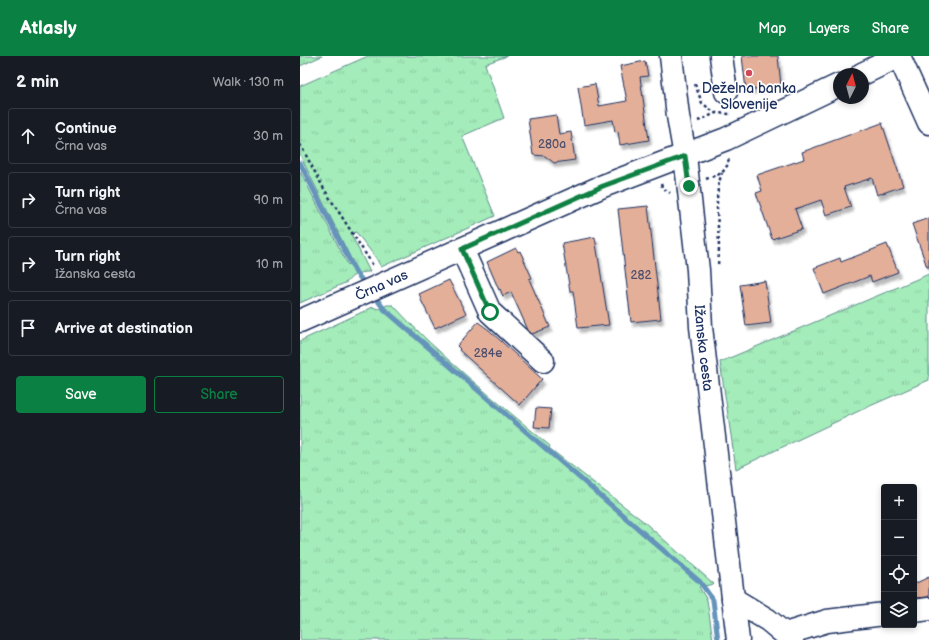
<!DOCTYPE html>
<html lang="en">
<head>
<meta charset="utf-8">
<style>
  :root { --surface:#171b24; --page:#20242c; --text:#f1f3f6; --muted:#9ea1a6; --line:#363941; --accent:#0b8043 }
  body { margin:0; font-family:"Balsamiq Sans",sans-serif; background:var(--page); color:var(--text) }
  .controls { position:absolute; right:12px; bottom:12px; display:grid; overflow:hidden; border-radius:4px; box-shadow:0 2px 6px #0003 }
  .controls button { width:36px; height:36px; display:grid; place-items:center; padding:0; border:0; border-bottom:1px solid var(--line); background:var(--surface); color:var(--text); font:20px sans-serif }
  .compass { position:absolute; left:533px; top:12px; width:36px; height:36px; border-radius:50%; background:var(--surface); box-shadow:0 2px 6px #0003; rotate:6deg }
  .stop { position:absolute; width:12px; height:12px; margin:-9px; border:3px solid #0b8043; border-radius:50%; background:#fff }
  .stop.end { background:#0b8043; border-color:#fff; box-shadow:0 1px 4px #0008 }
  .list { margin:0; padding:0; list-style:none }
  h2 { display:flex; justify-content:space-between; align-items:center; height:52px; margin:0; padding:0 16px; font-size:17px }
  h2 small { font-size:13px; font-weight:400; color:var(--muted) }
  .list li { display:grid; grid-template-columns:26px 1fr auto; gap:12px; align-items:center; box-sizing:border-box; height:56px; margin:0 8px 8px; padding:0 8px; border:1px solid var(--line); border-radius:4px }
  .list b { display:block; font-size:15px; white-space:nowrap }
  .list p { margin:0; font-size:13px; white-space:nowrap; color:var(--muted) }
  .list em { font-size:13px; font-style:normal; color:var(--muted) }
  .actions { display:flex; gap:8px; padding:12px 16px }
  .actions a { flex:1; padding:9px 0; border:1px solid var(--accent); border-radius:4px; text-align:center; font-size:14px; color:var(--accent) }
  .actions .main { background:var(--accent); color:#fff }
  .icon { flex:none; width:22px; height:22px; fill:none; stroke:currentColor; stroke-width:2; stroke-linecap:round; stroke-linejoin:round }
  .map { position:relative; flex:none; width:629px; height:584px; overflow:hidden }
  header { display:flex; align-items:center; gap:24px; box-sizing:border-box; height:56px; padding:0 20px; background:var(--accent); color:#fff }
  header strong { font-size:19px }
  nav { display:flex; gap:22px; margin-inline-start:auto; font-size:14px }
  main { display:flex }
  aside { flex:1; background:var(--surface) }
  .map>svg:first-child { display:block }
  .grass { fill:url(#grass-tufts); stroke:#608e8c }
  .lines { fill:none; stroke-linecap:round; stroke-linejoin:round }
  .stream { stroke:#6594ba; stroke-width:5 }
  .building { fill:#e4af99; stroke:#1b2f5e; filter:url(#shadow) }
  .minor-casing { stroke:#1b2f5e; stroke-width:25 }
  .major-casing { stroke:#1b2f5e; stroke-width:25 }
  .path { stroke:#1b2f5e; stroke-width:2.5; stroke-dasharray:3 3; stroke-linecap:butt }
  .minor { stroke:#fff; stroke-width:22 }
  .major { stroke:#fff; stroke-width:22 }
  .route { stroke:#0b8043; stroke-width:5 }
  .poi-dot { fill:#d1495b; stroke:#fff; stroke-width:1.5 }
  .labels { text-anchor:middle; stroke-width:3.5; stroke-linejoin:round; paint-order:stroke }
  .number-label { font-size:12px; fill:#4d4f6d }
  .poi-label { font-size:14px; fill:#1b2f5e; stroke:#fff }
  .street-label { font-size:14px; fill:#1b2f5e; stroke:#fff }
</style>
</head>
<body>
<header>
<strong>Atlasly</strong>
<nav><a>Map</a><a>Layers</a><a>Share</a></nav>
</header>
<main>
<aside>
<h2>2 min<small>Walk · 130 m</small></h2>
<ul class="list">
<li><svg class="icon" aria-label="ahead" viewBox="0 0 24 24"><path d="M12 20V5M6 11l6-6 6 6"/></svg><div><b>Continue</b><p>Črna vas</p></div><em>30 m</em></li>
<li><svg class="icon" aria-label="right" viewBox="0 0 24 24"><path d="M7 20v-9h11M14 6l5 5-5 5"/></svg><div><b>Turn right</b><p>Črna vas</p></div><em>90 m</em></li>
<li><svg class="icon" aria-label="right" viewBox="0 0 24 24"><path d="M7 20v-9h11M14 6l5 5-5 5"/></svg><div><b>Turn right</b><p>Ižanska cesta</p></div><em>10 m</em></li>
<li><svg class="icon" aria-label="arrive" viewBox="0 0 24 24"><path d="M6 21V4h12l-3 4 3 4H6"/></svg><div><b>Arrive at destination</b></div></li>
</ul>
<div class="actions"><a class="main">Save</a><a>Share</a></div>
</aside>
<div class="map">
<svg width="629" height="584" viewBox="0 0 629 584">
  <defs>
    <pattern id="grass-tufts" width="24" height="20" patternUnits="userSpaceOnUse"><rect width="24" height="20" fill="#a4ecba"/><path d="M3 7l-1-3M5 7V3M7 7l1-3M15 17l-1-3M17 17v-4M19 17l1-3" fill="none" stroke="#8dcba2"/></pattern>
    <filter id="shadow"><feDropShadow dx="2.5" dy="4.5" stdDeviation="1" flood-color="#0004"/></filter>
  </defs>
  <rect width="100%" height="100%" fill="#fff"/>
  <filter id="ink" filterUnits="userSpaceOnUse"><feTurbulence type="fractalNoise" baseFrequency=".025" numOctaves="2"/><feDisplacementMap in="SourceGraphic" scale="8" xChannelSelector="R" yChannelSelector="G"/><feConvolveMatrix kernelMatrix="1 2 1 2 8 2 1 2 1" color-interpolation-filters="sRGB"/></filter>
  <g filter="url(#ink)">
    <path class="grass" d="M0,0H22L0,10Z
      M68,0H207L185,8L204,62L162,80L195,160L81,211L76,202L56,176L51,178L70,216C60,216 53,218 47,226L0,247V115L48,209L52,205L0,99V30Z
      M629,218V324L561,354L436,413L420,306Z
      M87,249H93C140,301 197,345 250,390L249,392L343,465L414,528L399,531L407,544L413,584H0V285L73,251L78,253Z"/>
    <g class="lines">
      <path class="stream" d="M0,107L56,217L67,230
        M73,238L84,253L400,526L413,544L418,584"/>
    </g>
    <path class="building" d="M442,0H478L481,30L446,34Z
      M345,5L348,20L340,21L349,84L320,89L318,75L315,76L313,64L284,69L278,31L295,28L299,50L327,45L320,10Z
      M256,59L259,78L271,76L275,104L254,107L245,100L233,99L228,63Z
      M582,67L603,130L577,139L572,122L544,131L551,151L526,159L521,144L495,153L502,173L472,183L456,137L462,135L457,119L504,103L502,96Z
      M348,150L361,263L331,266L318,153Z
      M629,162V211H627L612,168Z
      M295,181L309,269L278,272L273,235H270L262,187Z
      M587,188L598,216L572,226L570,220L524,238L514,212L540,202L541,206Z
      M216,192L218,196L220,195L232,222L229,223L250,271L232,278L228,274L211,236L203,240L200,233L199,234L187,206Z
      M149,224L166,258L135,272L120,242H121L119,238Z
      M465,225L471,267L446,270L440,229Z
      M178,266L189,274L242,323L220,349L159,294L160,293L157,290Z
      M236,352L251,353L249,372L234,371Z
      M629,521V541L614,542V528Z"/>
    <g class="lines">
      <defs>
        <g id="minor">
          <path d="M421,0L426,36"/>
          <path d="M599,0L629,67"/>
          <path d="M562,18L599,0"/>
          <path id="s1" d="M385,100L398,214L401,271L438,584"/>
          <path d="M162,193L190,256L243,305"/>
          <path id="s2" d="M0,265L303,130L426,83L539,29"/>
          <path d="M433,543L468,564L492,584"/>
          <path d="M614,555L629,553"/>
          <path d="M485,578L527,565L584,558"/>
        </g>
        <path id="major" d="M371,0L378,60L385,100"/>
      </defs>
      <use href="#minor" class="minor-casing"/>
      <use href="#major" class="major-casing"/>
      <path class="path" d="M395,28L402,47L415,57
        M398,65L416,57L431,58
        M0,88L24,133L74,211
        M406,123L422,117L429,107L428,103
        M361,128L362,131L370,137
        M418,208C422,177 411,146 422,117"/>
      <use href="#minor" class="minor"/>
      <use href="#major" class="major"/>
    </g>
  </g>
  <g class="lines" filter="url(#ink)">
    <path class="route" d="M190,256L162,193L303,130L385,100L389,130"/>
  </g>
  <circle class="poi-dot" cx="449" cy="17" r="4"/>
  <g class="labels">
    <g class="number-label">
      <text x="252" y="92">280a</text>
      <text x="341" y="223">282</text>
      <text x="188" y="301">284e</text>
    </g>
    <g class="poi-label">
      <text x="449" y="37">Deželna banka<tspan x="449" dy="16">Slovenije</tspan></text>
    </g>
    <g class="street-label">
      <text dy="5" stroke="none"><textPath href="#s2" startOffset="89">Črna vas</textPath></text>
      <text dy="5" stroke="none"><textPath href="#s1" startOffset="193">Ižanska cesta</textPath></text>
    </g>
  </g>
</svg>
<div class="controls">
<button>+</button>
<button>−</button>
<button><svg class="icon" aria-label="locate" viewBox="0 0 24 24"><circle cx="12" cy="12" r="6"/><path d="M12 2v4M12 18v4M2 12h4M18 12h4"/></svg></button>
<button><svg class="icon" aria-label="layers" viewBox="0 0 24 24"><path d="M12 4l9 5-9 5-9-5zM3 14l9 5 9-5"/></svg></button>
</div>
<svg class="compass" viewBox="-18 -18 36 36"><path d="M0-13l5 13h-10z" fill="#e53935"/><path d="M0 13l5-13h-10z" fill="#9ea1a6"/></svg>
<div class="stop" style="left:190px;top:256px"></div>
<div class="stop end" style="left:389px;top:130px"></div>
</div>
</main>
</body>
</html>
